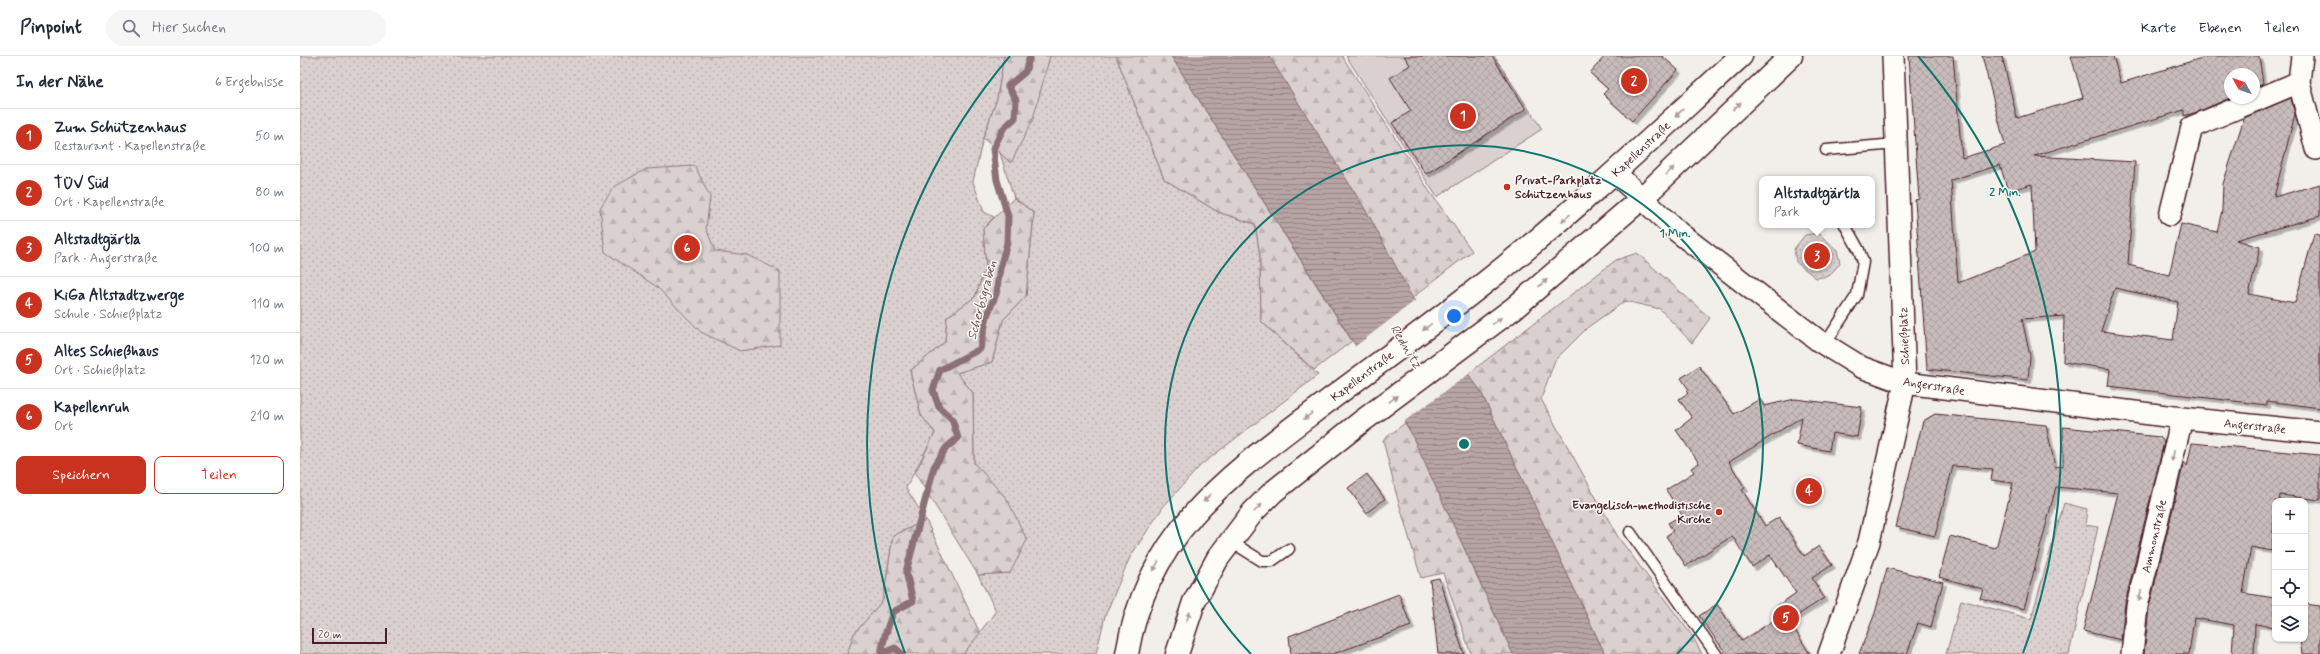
<!DOCTYPE html>
<html lang="de">
<head>
<meta charset="utf-8">
<style>
  :root { --surface:#fff; --page:#f6f6f7; --text:#1f2937; --muted:#747a83; --line:#e0e1e3; --accent:#c8321e }
  body { margin:0; font-family:Mynerve,sans-serif; background:var(--page); color:var(--text) }
  .controls { position:absolute; right:12px; bottom:12px; display:grid; overflow:hidden; border-radius:8px; box-shadow:0 1px 3px #0004 }
  .controls button { width:36px; height:36px; display:grid; place-items:center; padding:0; border:0; border-bottom:1px solid var(--line); background:var(--surface); color:var(--text); font:20px sans-serif }
  .compass { position:absolute; left:1924px; top:12px; width:36px; height:36px; border-radius:50%; background:var(--surface); box-shadow:0 1px 3px #0004; rotate:310deg }
  .scale { position:absolute; left:12px; bottom:10px; width:75px; box-sizing:border-box; padding-left:4px; border:2px solid #4a1f2b; border-top:0; font-size:11px; line-height:14px; white-space:nowrap; color:#4a1f2b; -webkit-text-stroke:3px #fdfcf7; paint-order:stroke }
  .you { position:absolute; left:1154px; top:260px; width:14px; height:14px; margin:-10px; border:3px solid #fff; border-radius:50%; background:#1a73e8; box-shadow:0 0 0 6px #1a73e833 }
  .badge { display:grid; place-items:center; width:26px; height:26px; border-radius:50%; background:var(--accent); color:#fff; font-size:13px; font-weight:700 }
  .pin { position:absolute; translate:-50% -50%; border:2px solid #fff; box-shadow:0 1px 4px #0006 }
  .popup { position:absolute; left:1459px; top:120px; width:116px; height:52px; box-sizing:border-box; display:grid; place-content:center; border-radius:8px; background:var(--surface); filter:drop-shadow(0 1px 3px #0005); font-size:13px; white-space:nowrap; color:var(--muted) }
  .popup b { font-size:15px; color:var(--text) }
  .popup::after { content:''; position:absolute; left:50%; top:100%; margin-left:-8px; border:8px solid transparent; border-top-color:var(--surface) }
  .list { margin:0; padding:0; list-style:none }
  h2 { display:flex; justify-content:space-between; align-items:center; height:52px; margin:0; padding:0 16px; font-size:17px }
  h2 small { font-size:13px; font-weight:400; color:var(--muted) }
  .list li { display:grid; grid-template-columns:26px 1fr auto; gap:12px; align-items:center; box-sizing:border-box; height:56px; padding:0 16px; border-top:1px solid var(--line) }
  .list b { display:block; font-size:15px; white-space:nowrap }
  .list p { margin:0; font-size:13px; white-space:nowrap; color:var(--muted) }
  .list em { font-size:13px; font-style:normal; color:var(--muted) }
  .actions { display:flex; gap:8px; padding:12px 16px }
  .actions a { flex:1; padding:9px 0; border:1px solid var(--accent); border-radius:8px; text-align:center; font-size:14px; color:var(--accent) }
  .actions .main { background:var(--accent); color:#fff }
  .icon { flex:none; width:22px; height:22px; fill:none; stroke:currentColor; stroke-width:2; stroke-linecap:round; stroke-linejoin:round }
  .map { position:relative; flex:none; width:2020px; height:598px; overflow:hidden }
  header { display:flex; align-items:center; gap:24px; box-sizing:border-box; height:56px; padding:0 20px; background:var(--surface); border-bottom:1px solid var(--line) }
  header strong { font-size:19px }
  nav { display:flex; gap:22px; margin-inline-start:auto; font-size:14px }
  .search { width:280px; height:36px; background:var(--page); display:flex; align-items:center; gap:10px; box-sizing:border-box; padding:0 14px; border-radius:22px; color:var(--muted); font-size:15px }
  main { display:flex }
  aside { flex:1; background:var(--surface) }
  .map>svg:first-child { display:block }
  .grass { fill:url(#grass-dots); stroke:#92787d }
  .forest { fill:url(#forest-firs); stroke:#92787d }
  .park { fill:#d9d0cf; stroke:#92787d }
  .water { fill:url(#water-rules); stroke:#8b6f75 }
  .pier { fill:#f2efeb }
  .lines { fill:none; stroke-linecap:round; stroke-linejoin:round }
  .stream { stroke:#8b6f75; stroke-width:7 }
  .building { fill:url(#building-cross-hatch); stroke:#4a1f2b; fill-rule:evenodd; filter:url(#shadow) }
  .service-casing { stroke:#4a1f2b; stroke-width:13 }
  .minor-casing { stroke:#4a1f2b; stroke-width:24 }
  .primary-casing { stroke:#4a1f2b; stroke-width:25 }
  .service { stroke:#fdfcf7; stroke-width:10 }
  .minor { stroke:#fdfcf7; stroke-width:21 }
  .primary { stroke:#fdfcf7; stroke-width:22 }
  .oneway { fill:#ac999b }
  .ring { fill:none; stroke:#0f766e; stroke-width:2 }
  .poi-dot { fill:#c8321e; stroke:#fdfcf7; stroke-width:1.5 }
  .labels { text-anchor:middle; stroke-width:3; stroke-linejoin:round; paint-order:stroke }
  .street-label { font-size:12px; fill:#4a1f2b; stroke:#fdfcf7 }
  .poi-label { font-size:12px; font-weight:bold; fill:#4a1f2b; stroke:#fdfcf7; text-anchor:start }
  .water-label { font-size:13px; font-style:italic; fill:#704e56; stroke:#fdfcf7 }
  .centre { fill:#0f766e; stroke:#fdfcf7; stroke-width:2 }
  .ring-label { font-size:12px; text-anchor:middle; font-weight:bold; fill:#0f766e; stroke:#fdfcf7; stroke-width:3; stroke-linejoin:round; paint-order:stroke }
</style>
</head>
<body>
<header>
<strong>Pinpoint</strong>
<div class="search"><svg class="icon" aria-label="search" viewBox="0 0 24 24"><circle cx="10" cy="10" r="6"/><path d="M15 15l6 6"/></svg>Hier suchen</div>
<nav><a>Karte</a><a>Ebenen</a><a>Teilen</a></nav>
</header>
<main>
<aside>
<h2>In der Nähe<small>6 Ergebnisse</small></h2>
<ul class="list">
<li><span class="badge">1</span><div><b>Zum Schützenhaus</b><p>Restaurant · Kapellenstraße</p></div><em>50 m</em></li>
<li><span class="badge">2</span><div><b>TÜV Süd</b><p>Ort · Kapellenstraße</p></div><em>80 m</em></li>
<li><span class="badge">3</span><div><b>Altstadtgärtla</b><p>Park · Angerstraße</p></div><em>100 m</em></li>
<li><span class="badge">4</span><div><b>KiGa Altstadtzwerge</b><p>Schule · Schießplatz</p></div><em>110 m</em></li>
<li><span class="badge">5</span><div><b>Altes Schießhaus</b><p>Ort · Schießplatz</p></div><em>120 m</em></li>
<li><span class="badge">6</span><div><b>Kapellenruh</b><p>Ort</p></div><em>210 m</em></li>
</ul>
<div class="actions"><a class="main">Speichern</a><a>Teilen</a></div>
</aside>
<div class="map">
<svg width="2020" height="598" viewBox="0 0 2020 598">
  <defs>
    <pattern id="grass-dots" width="8" height="8" patternUnits="userSpaceOnUse"><rect width="8" height="8" fill="#d9d0cf"/><path d="M2 2h.1M6 6h.1" fill="none" stroke="#bcb2b2" stroke-width="1.8" stroke-linecap="round"/></pattern>
    <pattern id="forest-firs" width="22" height="20" patternUnits="userSpaceOnUse"><rect width="22" height="20" fill="#d9d0cf"/><path d="M5 1l3.5 6h-7zM16 11l3.5 6h-7z" fill="#bcb2b2"/></pattern>
    <pattern id="water-rules" width="6" height="5" patternUnits="userSpaceOnUse"><rect width="6" height="5" fill="#b7a5a6"/><path d="M0 2.5h6" fill="none" stroke="#978687"/></pattern>
    <pattern id="building-cross-hatch" width="8" height="8" patternUnits="userSpaceOnUse"><rect width="8" height="8" fill="#c8bbbb"/><path d="M0 0l8 8M0 8l8-8" fill="none" stroke="#ada0a1"/></pattern>
    <filter id="shadow"><feDropShadow dx="3.5" dy="3.5" stdDeviation="0" flood-color="#0004"/></filter>
  </defs>
  <rect width="100%" height="100%" fill="#f2efeb"/>
  <filter id="ink" filterUnits="userSpaceOnUse"><feTurbulence type="fractalNoise" baseFrequency=".025" numOctaves="2"/><feDisplacementMap in="SourceGraphic" scale="8" xChannelSelector="R" yChannelSelector="G"/><feConvolveMatrix kernelMatrix="1 2 1 2 8 2 1 2 1" color-interpolation-filters="sRGB"/></filter>
  <g filter="url(#ink)">
    <path class="grass" d="M0,0H704L697,43L683,82L673,126L684,156L694,161L683,173L686,210L675,241L647,261L645,286L610,315L621,359L635,377L606,432L626,464L593,480L583,544L554,578L547,598H0Z
      M750,0H816L864,123L918,156L955,168L960,200L961,265L1018,319L901,409L863,451L830,501L805,560L796,598H663L696,555L678,519L710,517L707,443L674,407L673,337L657,317L692,306L703,264L726,240L734,157L714,142L700,97L711,107Z
      M1518,177L1537,194L1540,207L1529,220L1516,222L1496,206L1494,193L1505,179Z
      M1764,447L1787,453L1785,469L1798,471L1769,598H1646L1661,544L1731,563Z"/>
    <path class="forest" d="M704,0H750L733,63L711,107L683,82L697,43Z
      M816,0H871L1052,285L1014,314L961,265L960,200L955,168L918,156L864,123Z
      M969,0H1042L1130,136L1172,195L1112,242L1068,158Z
      M395,110L410,141L406,172L415,195L447,199L480,215V289L440,295L401,276L357,231L305,196L300,152L314,131L346,113Z
      M714,142L734,157L726,240L703,264L692,306L657,317L673,337L674,407L707,443L727,484L710,517L678,519L615,417L635,377L621,359L610,315L645,286L647,261L675,241L686,210L683,173Z
      M1337,197L1410,262L1392,287L1360,253L1325,245L1288,271L1255,304L1241,343L1318,481L1393,581L1402,598H1305L1180,334L1168,318L1316,204Z
      M1105,367L1110,375L1213,598H1171L1143,517L1121,522L1096,437L1083,384Z
      M626,464L680,577L663,598H547L554,578L583,544L593,480Z"/>
    <path class="park" d="M1046,0H1194L1242,73L1137,141Z"/>
    <path class="water" d="M871,0H969L1068,158L1112,241L1180,334L1305,598H1213L1110,375Z"/>
    <path class="pier" d="M1116,244L1170,317L1102,367L1053,292Z"/>
    <g class="lines">
      <path class="stream" d="M602,598L595,592L581,598L585,579L593,556L613,545L606,516L634,411L646,392L658,382L652,363L639,351L633,334L640,314L680,293L687,260L696,238L700,212L707,187L708,160L697,124L693,93L703,73L715,62L716,44L708,30L725,16L730,0"/>
    </g>
    <path class="building" d="M1104,0H1192L1226,53L1126,118L1092,67L1111,55L1090,22L1110,9Z
      M1305,0H1362L1378,14L1332,65L1303,38L1308,33L1290,17Z
      M1609,0H1653L1662,102L1705,89L1682,0H1702L1717,62L1783,42L1771,0H1813L1821,27L1908,0H1959L1963,28L1954,32V18H1930V42L1897,56L1884,60V54L1734,100L1835,106L1828,209L1869,219L1881,168L1917,176L1922,154L1923,128L1944,62L1991,42L1995,58L1974,141L2020,128V160L1936,184L1960,191L1949,238L1995,247L2014,178L2020,179V352L1967,345V349L1808,330L1810,313L1763,306L1764,260L1722,263L1730,300L1728,324L1627,313L1615,144L1619,143ZM1700,109L1708,135L1732,128L1735,196L1658,227L1651,124ZM1815,232L1878,246L1873,284L1801,275Z
      M1399,310L1434,358L1460,343L1464,350L1495,343L1562,351L1557,381L1532,377L1529,395L1497,389L1502,361L1429,406L1445,432L1442,434L1465,470L1479,461L1504,500L1519,490L1532,509L1512,522L1524,542L1489,565L1510,598H1422L1425,596L1399,560L1417,548L1442,585L1483,558L1477,550L1496,537L1470,499L1452,511L1432,480L1386,510L1366,480L1373,475L1368,467L1382,459L1366,434L1394,416L1391,412L1399,407L1376,374L1392,362L1379,343L1388,337L1386,335L1389,334L1381,322Z
      M1635,358L1746,369L1755,411L1763,410V371L1860,381L1864,386L1825,547L1821,584L1783,575L1818,437L1756,431L1724,553L1680,542L1683,533L1639,521L1650,480L1696,492L1713,427L1691,424L1693,413L1653,410L1635,480L1596,471L1623,365Z
      M1892,387L2020,399V444L1980,439L1979,445H1975L1972,495L1951,491L1943,537L1975,542V571L1955,568L1954,598H1932L1934,569L1894,562L1889,598H1844L1849,552L1884,406L1887,410Z
      M1067,418L1085,443L1066,457L1048,432Z
      M1587,512L1643,526L1631,571L1618,567L1607,598H1559L1575,557Z
      M1139,522L1164,598H1138L1130,524Z
      M1099,538L1111,570L1033,598H991L989,580Z
      M2005,548L2020,550V598H2002L2000,583H2005Z"/>
    <g class="lines">
      <defs>
        <path id="service" d="M1526,94L1596,88
          M1525,288L1557,239L1563,206L1559,194L1545,169
          M1330,476L1416,598
          M930,485L962,505H972L989,493"/>
        <path id="minor" d="M2002,0L1999,26L2016,93
          M1315,117L1378,176L1519,285L1561,311L1605,327L1882,362L2020,376
          M1870,159L1892,71L1999,26
          M1529,598L1569,486L1605,327L1593,0
          M1832,598L1837,550L1882,362"/>
        <path id="primary" d="M827,598C847,475 931,418 1024,348C1080,306 1137,265 1192,221C1279,152 1359,75 1441,0
          M877,598L894,546L918,502L953,456L973,436L1061,366L1214,252L1342,142L1491,0"/>
      </defs>
      <use href="#service" class="service-casing"/>
      <use href="#minor" class="minor-casing"/>
      <use href="#primary" class="primary-casing"/>
      <use href="#service" class="service"/>
      <use href="#minor" class="minor"/>
      <use href="#primary" class="primary"/>
    </g>
    <defs><path id="oneway-solid" d="M-6-.8H1V-3.2L6.5 0L1 3.2V.8H-6Z"/></defs>
    <g class="oneway">
      <use href="#oneway-solid" transform="translate(1437 50) rotate(-43)"/>
      <use href="#oneway-solid" transform="translate(1379 57) rotate(137)"/>
      <use href="#oneway-solid" transform="translate(1370 115) rotate(-45)"/>
      <use href="#oneway-solid" transform="translate(1266 162) rotate(141)"/>
      <use href="#oneway-solid" transform="translate(1243 227) rotate(-41)"/>
      <use href="#oneway-solid" transform="translate(1197 265) rotate(-37)"/>
      <use href="#oneway-solid" transform="translate(1127 271) rotate(143)"/>
      <use href="#oneway-solid" transform="translate(1093 343) rotate(-37)"/>
      <use href="#oneway-solid" transform="translate(1008 360) rotate(143)"/>
      <use href="#oneway-solid" transform="translate(1873 400) rotate(103)"/>
      <use href="#oneway-solid" transform="translate(907 442) rotate(133)"/>
      <use href="#oneway-solid" transform="translate(958 452) rotate(-45)"/>
      <use href="#oneway-solid" transform="translate(856 510) rotate(117)"/>
      <use href="#oneway-solid" transform="translate(1840 540) rotate(103)"/>
      <use href="#oneway-solid" transform="translate(888 561) rotate(-69)"/>
    </g>
  </g>
  <g class="ring">
    <path d="M951 598A299 299 0 1 1 1377 598"/>
    <path d="M605 597A597 597 0 0 1 710 0M1618 0A597 597 0 0 1 1723 597"/>
  </g>
  <g class="poi-dot">
    <circle cx="1207" cy="131" r="4"/>
    <circle cx="1419" cy="456" r="4"/>
  </g>
  <g class="labels">
    <g class="street-label">
      <text transform="translate(1341 93) rotate(-43)" y="4">Kapellenstraße</text>
      <text transform="translate(1604 280) rotate(-92)" y="4">Schießplatz</text>
      <text transform="translate(1062 320) rotate(-37)" y="4">Kapellenstraße</text>
      <text transform="translate(1634 330) rotate(9)" y="4">Angerstraße</text>
      <text transform="translate(1955 370) rotate(6)" y="4">Angerstraße</text>
      <text transform="translate(1854 480) rotate(-77)" y="4">Ammonstraße</text>
    </g>
    <g class="poi-label">
      <text x="1215" y="128">Privat-Parkplatz<tspan x="1215" dy="14">Schützenhaus</tspan></text>
      <text x="1411" y="453" text-anchor="end">Evangelisch-methodistische<tspan x="1411" dy="14">Kirche</tspan></text>
    </g>
    <g class="water-label">
      <text transform="translate(681 244) rotate(-75)" y="5">Scherbsgraben</text>
      <text transform="translate(1107 290) rotate(58)" y="5">Rednitz</text>
    </g>
  </g>
  <circle cx="1164" cy="388" r="6" class="centre"/>
  <g class="ring-label">
    <text x="1705" y="140">2 Min.</text>
    <text x="1375" y="181">1 Min.</text>
  </g>
</svg>
<div class="controls">
<button>+</button>
<button>−</button>
<button><svg class="icon" aria-label="locate" viewBox="0 0 24 24"><circle cx="12" cy="12" r="6"/><path d="M12 2v4M12 18v4M2 12h4M18 12h4"/></svg></button>
<button><svg class="icon" aria-label="layers" viewBox="0 0 24 24"><path d="M12 4l9 5-9 5-9-5zM3 14l9 5 9-5"/></svg></button>
</div>
<svg class="compass" viewBox="-18 -18 36 36"><path d="M0-13l5 13h-10z" fill="#e53935"/><path d="M0 13l5-13h-10z" fill="#747a83"/></svg>
<div class="scale">20 m</div>
<div class="you"></div>
<div class="pin badge" style="left:1163px;top:60px">1</div>
<div class="pin badge" style="left:1334px;top:25px">2</div>
<div class="pin badge" style="left:1517px;top:200px">3</div>
<div class="popup"><b>Altstadtgärtla</b>Park</div>
<div class="pin badge" style="left:1509px;top:435px">4</div>
<div class="pin badge" style="left:1486px;top:562px">5</div>
<div class="pin badge" style="left:387px;top:192px">6</div>
</div>
</main>
</body>
</html>
